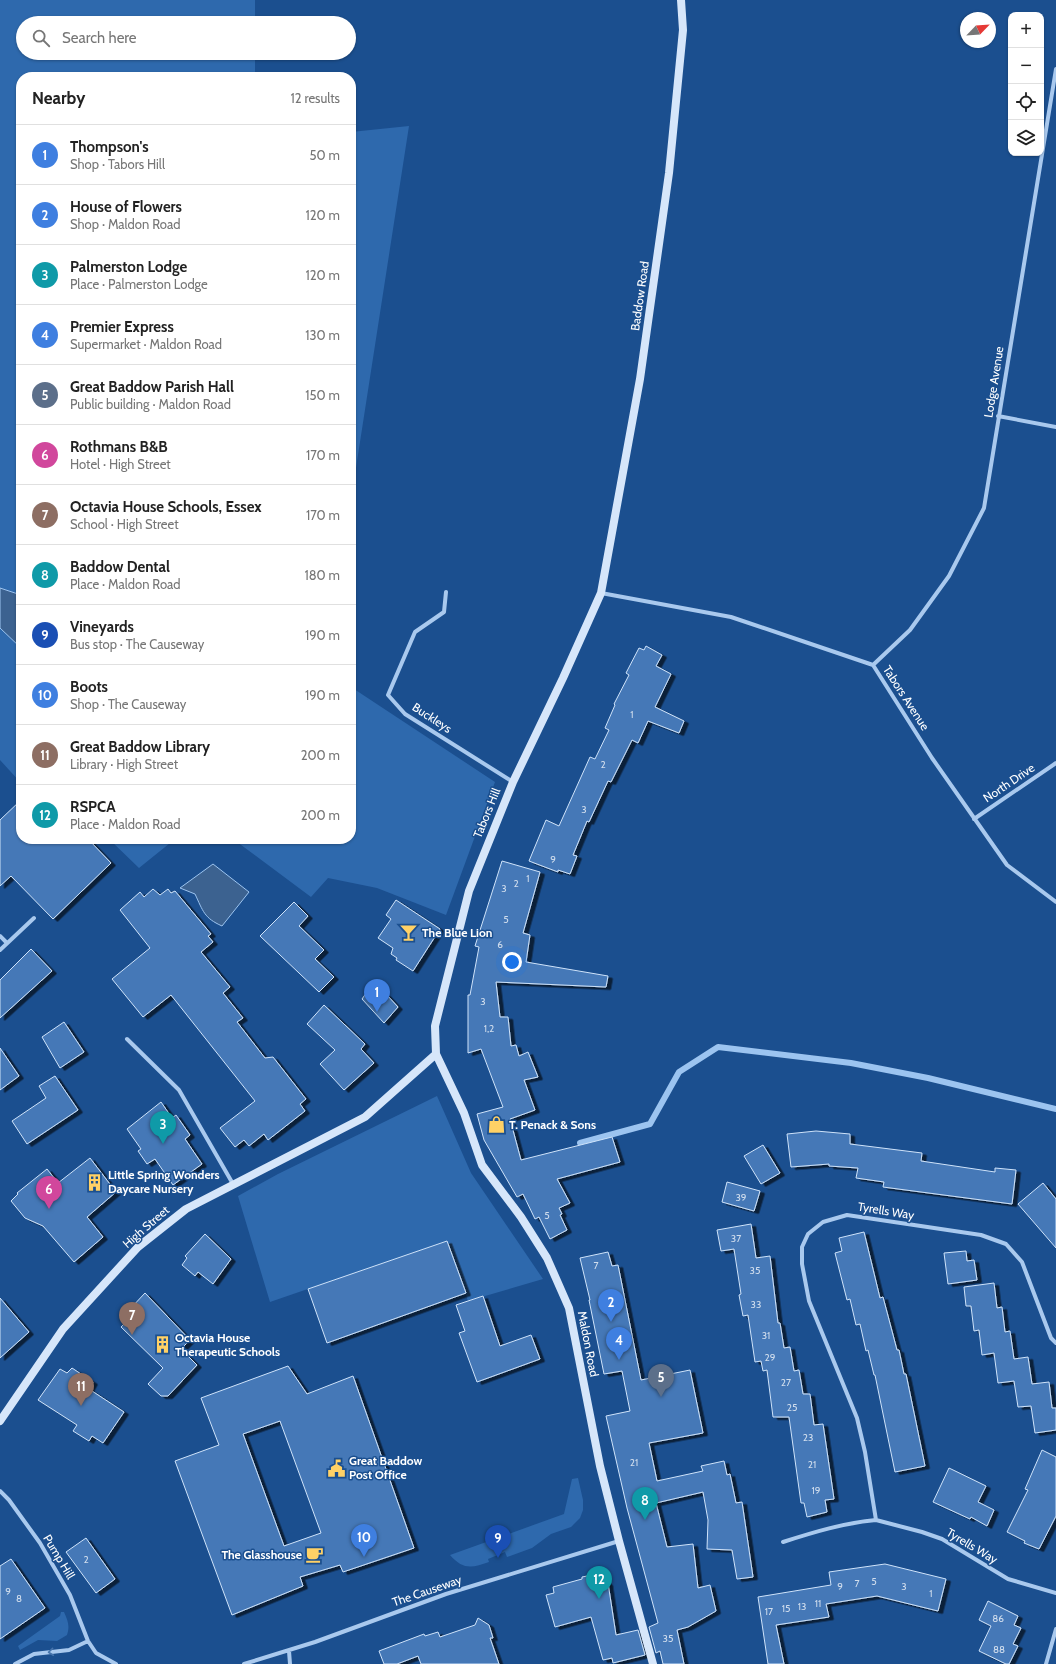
<!DOCTYPE html>
<html lang="en">
<head>
<meta charset="utf-8">
<style>
  :root { --surface:#fff; --page:#f6f6f6; --text:#222; --muted:#767676; --line:#e0e0e0; --accent:#857141 }
  body { margin:0; font-family:Cabin,sans-serif; background:var(--page); color:var(--text) }
  .controls { position:absolute; right:12px; top:12px; display:grid; overflow:hidden; border-radius:8px; box-shadow:0 1px 3px #0004 }
  .controls button { width:36px; height:36px; display:grid; place-items:center; padding:0; border:0; border-bottom:1px solid var(--line); background:var(--surface); color:var(--text); font:20px sans-serif }
  .compass { position:absolute; left:960px; top:12px; width:36px; height:36px; border-radius:50%; background:var(--surface); box-shadow:0 1px 3px #0004; rotate:65deg }
  .you { position:absolute; left:512px; top:962px; width:14px; height:14px; margin:-10px; border:3px solid #fff; border-radius:50%; background:#1a73e8; box-shadow:0 0 0 6px #1a73e833 }
  .badge { display:grid; place-items:center; width:26px; height:26px; border-radius:50%; background:var(--accent); color:#fff; font-size:13px; font-weight:700 }
  .pin { position:absolute; translate:-50% -33px; filter:drop-shadow(0 1px 2px #0008) }
  .pin::after { content:''; position:absolute; top:21px; width:14px; height:12px; background:inherit; clip-path:polygon(0 0,100% 0,50% 100%) }
  .list { margin:0; padding:0; list-style:none }
  h2 { display:flex; justify-content:space-between; align-items:center; height:52px; margin:0; padding:0 16px; font-size:17px }
  h2 small { font-size:13px; font-weight:400; color:var(--muted) }
  .list li { display:grid; grid-template-columns:26px 1fr auto; gap:12px; align-items:center; box-sizing:border-box; height:60px; padding:0 16px; border-top:1px solid var(--line) }
  .list b { display:block; font-size:15px; white-space:nowrap }
  .list p { margin:0; font-size:13px; white-space:nowrap; color:var(--muted) }
  .list em { font-size:13px; font-style:normal; color:var(--muted) }
  .icon { flex:none; width:22px; height:22px; fill:none; stroke:currentColor; stroke-width:2; stroke-linecap:round; stroke-linejoin:round }
  .map { position:relative; flex:none; width:1056px; height:1664px; overflow:hidden }
  .search { position:absolute; background:var(--surface); box-shadow:0 1px 3px #0004; left:16px; top:16px; width:340px; height:44px; display:flex; align-items:center; gap:10px; box-sizing:border-box; padding:0 14px; border-radius:22px; color:var(--muted); font-size:15px }
  .panel { position:absolute; background:var(--surface); box-shadow:0 1px 3px #0004; left:16px; top:72px; width:340px; height:772px; border-radius:16px }
  .map>svg:first-child { display:block }
  .green { fill:#2e69ad }
  .water { fill:#3c6290; stroke:#9cc4f0 }
  .lines { fill:none; stroke-linecap:round; stroke-linejoin:round }
  .stream { stroke:#9cc4f0; stroke-width:6 }
  .building { fill:#4478b7; stroke:#cfe3fa; fill-rule:evenodd; filter:url(#shadow) }
  .street { stroke:#a9c9ee; stroke-width:4 }
  .secondary { stroke:#d6e6fa; stroke-width:8 }
  .oneway { stroke:#4674ac }
  .labels { text-anchor:middle; stroke-width:3; stroke-linejoin:round; paint-order:stroke }
  .number-label { font-size:10px; fill:#d0dded }
  .street-label { font-size:12px; fill:#fff; stroke:#1b4f8f }
  .poi-label { font-size:12px; font-weight:bold; fill:#fff; stroke:#1b4f8f; text-anchor:start }
</style>
</head>
<body>
<div class="map">
<svg width="1056" height="1664" viewBox="0 0 1056 1664">
  <defs>
    <filter id="shadow"><feDropShadow dx="4.5" dy="2.5" stdDeviation="0" flood-color="#0009"/></filter>
  </defs>
  <rect width="100%" height="100%" fill="#1b4f8f"/>
  <path class="green" d="M0,0H255V23H23V53H255V77H21V783L0,760Z
    M409,126L351,500V132Z
    M351,687L495,782L446,915L377,888L328,878L311,897L233,839H351Z
    M109,839H175L139,868Z
    M437,1096L471,1173L543,1279L468,1301L447,1241L270,1302L238,1196L278,1174Z
    M578,1478L583,1500V1510L580,1518L571,1527L551,1534L532,1548L507,1557L505,1552L488,1559L489,1562C472,1568 463,1570 450,1555L564,1514L572,1479Z
    M61,1612H64C68,1621 70,1626 67,1635L57,1641L38,1640L20,1650L18,1646L60,1616Z"/>
  <path class="water" d="M0,588L18,594L21,598V648L0,628Z
    M213,864L249,892L222,926C204,918 203,911 195,894L180,888Z"/>
  <g class="lines">
    <path class="stream" d="M580,1143L650,1124L679,1072L718,1047L851,1063L928,1078L1056,1109"/>
  </g>
  <path class="building" d="M646,646L662,655L656,666L671,674L655,707L684,721L679,733L648,721L638,743L632,740L611,782L608,781L589,822L587,821L573,855L577,856L570,874L558,870V872L529,861L546,820L559,826L590,757L595,759L609,730L605,728L615,705L614,704L629,675L626,673L639,648L644,650Z
    M21,800V839H88L111,863L53,919L11,876L0,886V820Z
    M502,861L540,872L523,933L530,935L526,962L608,976L606,987L496,982L500,1017H508L511,1046L516,1045L519,1056L528,1052L538,1077L524,1080L535,1110L510,1119L521,1160L612,1137L620,1162L557,1179L570,1203L559,1208L562,1214L560,1215L567,1230L550,1239L539,1217L535,1219L523,1194L517,1197L484,1140L477,1114L503,1107L481,1049L468,1053V995H470L479,947L475,946Z
    M153,889L160,895L168,889L171,893L175,891L211,934L208,936L213,942L201,952L230,987L223,993L243,1018L237,1022L265,1058L273,1057L306,1099L300,1104L305,1111L268,1140L264,1134L249,1146L244,1140L235,1147L220,1128L255,1101L171,995L143,1017L112,979L150,948L120,910L140,892L144,897Z
    M396,900L440,929L413,971L396,960L397,958L391,954L393,948L378,938L391,919L386,915Z
    M294,902L308,916L299,926L324,950L315,959L334,977L319,992L260,936Z
    M31,949L52,971L0,1018V980Z
    M371,986L387,995L398,1007L384,1023L362,999Z
    M324,1005L365,1044L361,1049L374,1063L344,1090L320,1064L335,1050L307,1024Z
    M64,1022L84,1052L60,1068L42,1037Z
    M0,1048L19,1076L0,1090Z
    M55,1076L78,1110L27,1144L12,1121L46,1098L39,1086Z
    M161,1102L172,1118L176,1115L190,1135L185,1139L202,1164L173,1185L155,1159L147,1164L138,1151L141,1149L127,1129Z
    M816,1131L850,1134V1144L922,1153L921,1161L995,1172V1168L1016,1170L1012,1204L883,1187L884,1182L856,1178L858,1168L829,1166V1164L791,1167L787,1134Z
    M763,1145L780,1173L761,1184L744,1156Z
    M90,1158L116,1192L87,1217L103,1237L74,1262L43,1226L25,1218L11,1201L18,1194L17,1193L47,1169L58,1183Z
    M727,1182L760,1191L754,1211L722,1202Z
    M1043,1183L1056,1199V1248L1018,1204Z
    M751,1224L756,1258L770,1256L778,1323H780L784,1348L790,1347L794,1371L799,1370L803,1394H810L814,1425L823,1424L834,1499L825,1500L827,1512L807,1517L804,1503H801L789,1417H773L767,1370L763,1371L761,1361L755,1362L748,1315L743,1316L739,1295L741,1294L734,1249L721,1251L717,1230Z
    M864,1232L880,1298L883,1297L897,1350H899L904,1374H906L925,1466L895,1472L875,1375H874L868,1350L866,1351L860,1324L856,1325L850,1299L847,1300L835,1253L842,1251L839,1238Z
    M205,1234L231,1259L213,1284L198,1272L195,1276L182,1265L187,1258L185,1256Z
    M447,1241L466,1293L327,1343L308,1289Z
    M966,1251L967,1261L974,1260L977,1280L948,1284L944,1253Z
    M608,1252L612,1266L618,1265L641,1380L690,1370L703,1433L649,1443L657,1481L703,1471L701,1466L724,1461L727,1475L730,1474L736,1503L742,1502L753,1577L737,1579L732,1550L707,1549L708,1520L703,1492L656,1503L667,1547L693,1544L698,1588L710,1585L716,1611L688,1627L677,1630L684,1664H663L660,1651L656,1653L649,1627L658,1623L627,1508L606,1416L630,1411L622,1371L604,1374L589,1300H590L580,1258Z
    M994,1283L997,1308L1002,1307L1005,1332L1010,1331L1014,1359L1028,1357L1032,1384L1049,1382L1052,1408H1056V1430L1035,1433L1031,1406L1018,1407L1014,1381L998,1383L994,1353L982,1355L979,1330L974,1331L971,1306H966L964,1287Z
    M145,1293L190,1340L181,1349L197,1365L168,1396H161L148,1384L163,1368L121,1327L135,1313L130,1309Z
    M483,1296L500,1346L531,1335L540,1359L477,1382L459,1333L465,1331L456,1305Z
    M0,1298L29,1332L0,1358Z
    M288,1366L307,1394L353,1376L414,1548L343,1572L340,1565L300,1577L303,1586L232,1615L175,1461L219,1445L201,1398ZM280,1421L321,1533L284,1546L243,1434Z
    M72,1368L93,1382L89,1389L124,1412L103,1443L92,1436L89,1441L73,1431L77,1425L38,1400L60,1369L67,1373Z
    M1042,1450L1056,1457V1516L1039,1549L1024,1543L1025,1541L1007,1532L1028,1490L1025,1489Z
    M949,1468L986,1486L978,1502L994,1510L987,1526L971,1517L970,1519L933,1502Z
    M86,1538L115,1579L96,1593L66,1552Z
    M11,1559L45,1608L0,1639V1566Z
    M885,1564L946,1579L938,1611L877,1596L826,1604L829,1617L776,1625L784,1664H768L758,1597L831,1585L829,1572Z
    M597,1574L608,1583L616,1635L638,1630L645,1655L613,1663L612,1658L603,1660L591,1617L555,1627L546,1595L554,1593L553,1587L582,1579V1577Z
    M988,1601L1018,1616L1014,1625L1021,1628L1013,1644L1018,1646L1009,1664H1006L979,1651L991,1626L979,1620Z
    M478,1618L489,1625L493,1638H490L499,1664H421L418,1656L397,1664H384L379,1651L424,1634L425,1636L438,1632L440,1637L475,1625Z"/>
  <g class="lines">
    <path class="street" d="M998,416L1056,427
      M446,592L444,612L415,632L388,695L405,714L513,782
      M601,593L731,617L873,665L932,758L1007,865L1056,902
      M873,665L910,630L949,576L984,508L1056,69
      M974,819L1056,763
      M0,936L7,943
      M0,950L34,918
      M127,1039L179,1090L233,1184
      M1056,1343L1051,1338L1022,1262L1006,1244L981,1235L847,1215L823,1222L808,1234L802,1247V1264L809,1301L857,1418L865,1452L876,1520L922,1532L942,1539L1008,1579L1056,1593
      M0,1491L9,1500L40,1543L70,1595L88,1641L96,1653L116,1664
      M783,1542C814,1532 844,1523 876,1520
      M289,1651L290,1664
      M15,1664L34,1654L69,1650L88,1641
      M244,1664L315,1642L446,1594L619,1541
      M1046,1664L1056,1629"/>
    <path class="secondary" d="M0,1421L63,1329L138,1247L186,1209L365,1117L436,1054
      M653,1664L619,1541L600,1466L569,1308L547,1258L521,1217L482,1165L464,1113L436,1054L435,1026L469,891L513,782L563,678L601,593L640,379L669,173L683,30L681,0"/>
  </g>
  <defs><path id="oneway-chevron" d="M-2-3.5L2.5 0L-2 3.5" fill="none" stroke-width="1.6" stroke-linecap="round" stroke-linejoin="round"/></defs>
  <use class="oneway" href="#oneway-chevron" transform="translate(51 1652) rotate(174)"/>
  <defs>
    <symbol id="bar-bare" viewBox="-9 -9 18 18"><path d="M-6-5H6L.8 .8V4.5H3.5V6h-7V4.5H-.8V.8Z" fill="#ffd166" stroke="#1b4f8f" stroke-width="2.5" paint-order="stroke"/></symbol>
    <symbol id="shop-bare" viewBox="-9 -9 18 18"><path d="M-5-2.5h2.3a2.7 3.5 0 0 1 5.4 0H5L5.5 6h-11ZM-1.5-2.5h3a1.5 2.3 0 0 0-3 0Z" fill="#ffd166" stroke="#1b4f8f" stroke-width="2.5" paint-order="stroke"/></symbol>
    <symbol id="building-bare" viewBox="-9 -9 18 18"><path d="M-4-6H4V6H1V3H-1V6H-4ZM-2.5-4.3h1.7v1.8h-1.7ZM.8-4.3h1.7v1.8H.8ZM-2.5-1h1.7V.8h-1.7ZM.8-1h1.7V.8H.8Z" fill="#ffd166" stroke="#1b4f8f" stroke-width="2.5" paint-order="stroke"/></symbol>
    <symbol id="civic-bare" viewBox="-9 -9 18 18"><path d="M-.6-6.5H3V-4.5H.6V-3L4-1V1h2V6H-6V1h2V-1L-.6-3ZM-1.2 2.5V6h2.4V2.5Z" fill="#ffd166" stroke="#1b4f8f" stroke-width="2.5" paint-order="stroke"/></symbol>
    <symbol id="cafe-bare" viewBox="-9 -9 18 18"><path d="M-5.5-4.5H6V0H3Q3 3.5 0 3.5H-2.5Q-5.5 3.5-5.5 0ZM3-3.2v2h1.7v-2ZM-6 4.5H4V6H-6Z" fill="#ffd166" stroke="#1b4f8f" stroke-width="2.5" paint-order="stroke"/></symbol>
  </defs>
  <g fill-rule="evenodd">
    <use href="#bar-bare" x="396" y="920" width="25" height="25"/>
    <use href="#shop-bare" x="484" y="1112" width="25" height="25"/>
    <use href="#building-bare" x="82" y="1170" width="25" height="25"/>
    <use href="#building-bare" x="150" y="1332" width="25" height="25"/>
    <use href="#civic-bare" x="324" y="1456" width="25" height="25"/>
    <use href="#cafe-bare" x="302" y="1542" width="25" height="25"/>
  </g>
  <g class="labels">
    <g class="number-label">
      <text x="632" y="718">1</text>
      <text x="603" y="768">2</text>
      <text x="584" y="813">3</text>
      <text x="553" y="863">9</text>
      <text x="528" y="882">1</text>
      <text x="516" y="887">2</text>
      <text x="504" y="892">3</text>
      <text x="506" y="923">5</text>
      <text x="500" y="948">6</text>
      <text x="483" y="1005">3</text>
      <text x="489" y="1032">1,2</text>
      <text x="741" y="1201">39</text>
      <text x="547" y="1219">5</text>
      <text x="736" y="1242">37</text>
      <text x="596" y="1269">7</text>
      <text x="755" y="1274">35</text>
      <text x="756" y="1308">33</text>
      <text x="766" y="1339">31</text>
      <text x="770" y="1361">29</text>
      <text x="786" y="1386">27</text>
      <text x="792" y="1411">25</text>
      <text x="808" y="1441">23</text>
      <text x="634" y="1466">21</text>
      <text x="812" y="1468">21</text>
      <text x="816" y="1494">19</text>
      <text x="86" y="1563">2</text>
      <text x="874" y="1585">5</text>
      <text x="857" y="1587">7</text>
      <text x="840" y="1590">9</text>
      <text x="904" y="1590">3</text>
      <text x="8" y="1595">9</text>
      <text x="931" y="1597">1</text>
      <text x="19" y="1602">8</text>
      <text x="818" y="1607">11</text>
      <text x="802" y="1610">13</text>
      <text x="786" y="1612">15</text>
      <text x="769" y="1615">17</text>
      <text x="998" y="1622">86</text>
      <text x="668" y="1642">35</text>
      <text x="999" y="1653">88</text>
    </g>
    <g class="street-label">
      <text transform="translate(640 296) rotate(-82)" y="4">Baddow Road</text>
      <text transform="translate(994 382) rotate(-81)" y="4">Lodge Avenue</text>
      <text transform="translate(906 698) rotate(57)" y="4">Tabors Avenue</text>
      <text transform="translate(432 718) rotate(33)" y="4">Buckleys</text>
      <text transform="translate(1009 783) rotate(-34)" y="4">North Drive</text>
      <text transform="translate(487 813) rotate(-68)" y="4">Tabors Hill</text>
      <text transform="translate(886 1211) rotate(9)" y="4">Tyrells Way</text>
      <text transform="translate(146 1227) rotate(-41)" y="4">High Street</text>
      <text transform="translate(588 1344) rotate(79)" y="4">Maldon Road</text>
      <text transform="translate(972 1546) rotate(31)" y="4">Tyrells Way</text>
      <text transform="translate(59 1557) rotate(59)" y="4">Pump Hill</text>
      <text transform="translate(427 1591) rotate(-19)" y="4">The Causeway</text>
    </g>
    <g class="poi-label">
      <text x="422" y="937">The Blue Lion</text>
      <text x="509" y="1129">T. Penack &amp; Sons</text>
      <text x="108" y="1179">Little Spring Wonders<tspan x="108" dy="14">Daycare Nursery</tspan></text>
      <text x="175" y="1342">Octavia House<tspan x="175" dy="14">Therapeutic Schools</tspan></text>
      <text x="349" y="1465">Great Baddow<tspan x="349" dy="14">Post Office</tspan></text>
      <text x="302" y="1559" text-anchor="end">The Glasshouse</text>
    </g>
  </g>
</svg>
<div class="controls">
<button>+</button>
<button>−</button>
<button><svg class="icon" aria-label="locate" viewBox="0 0 24 24"><circle cx="12" cy="12" r="6"/><path d="M12 2v4M12 18v4M2 12h4M18 12h4"/></svg></button>
<button><svg class="icon" aria-label="layers" viewBox="0 0 24 24"><path d="M12 4l9 5-9 5-9-5zM3 14l9 5 9-5"/></svg></button>
</div>
<svg class="compass" viewBox="-18 -18 36 36"><path d="M0-13l5 13h-10z" fill="#e53935"/><path d="M0 13l5-13h-10z" fill="#767676"/></svg>
<div class="you"></div>
<div class="pin badge" style="left:377px;top:1012px;background:#3f7fe0">1</div>
<div class="pin badge" style="left:611px;top:1322px;background:#3f7fe0">2</div>
<div class="pin badge" style="left:163px;top:1144px;background:#0f9aa8">3</div>
<div class="pin badge" style="left:619px;top:1360px;background:#3f7fe0">4</div>
<div class="pin badge" style="left:661px;top:1397px;background:#5c6f8a">5</div>
<div class="pin badge" style="left:49px;top:1209px;background:#d1479c">6</div>
<div class="pin badge" style="left:132px;top:1335px;background:#8d6e63">7</div>
<div class="pin badge" style="left:645px;top:1520px;background:#0f9aa8">8</div>
<div class="pin badge" style="left:498px;top:1558px;background:#1a4fb4">9</div>
<div class="pin badge" style="left:364px;top:1557px;background:#3f7fe0">10</div>
<div class="pin badge" style="left:81px;top:1406px;background:#8d6e63">11</div>
<div class="pin badge" style="left:599px;top:1599px;background:#0f9aa8">12</div>
<div class="search"><svg class="icon" aria-label="search" viewBox="0 0 24 24"><circle cx="10" cy="10" r="6"/><path d="M15 15l6 6"/></svg>Search here</div>
<section class="panel">
<h2>Nearby<small>12 results</small></h2>
<ul class="list">
<li><span class="badge" style="background:#3f7fe0">1</span><div><b>Thompson's</b><p>Shop · Tabors Hill</p></div><em>50 m</em></li>
<li><span class="badge" style="background:#3f7fe0">2</span><div><b>House of Flowers</b><p>Shop · Maldon Road</p></div><em>120 m</em></li>
<li><span class="badge" style="background:#0f9aa8">3</span><div><b>Palmerston Lodge</b><p>Place · Palmerston Lodge</p></div><em>120 m</em></li>
<li><span class="badge" style="background:#3f7fe0">4</span><div><b>Premier Express</b><p>Supermarket · Maldon Road</p></div><em>130 m</em></li>
<li><span class="badge" style="background:#5c6f8a">5</span><div><b>Great Baddow Parish Hall</b><p>Public building · Maldon Road</p></div><em>150 m</em></li>
<li><span class="badge" style="background:#d1479c">6</span><div><b>Rothmans B&amp;B</b><p>Hotel · High Street</p></div><em>170 m</em></li>
<li><span class="badge" style="background:#8d6e63">7</span><div><b>Octavia House Schools, Essex</b><p>School · High Street</p></div><em>170 m</em></li>
<li><span class="badge" style="background:#0f9aa8">8</span><div><b>Baddow Dental</b><p>Place · Maldon Road</p></div><em>180 m</em></li>
<li><span class="badge" style="background:#1a4fb4">9</span><div><b>Vineyards</b><p>Bus stop · The Causeway</p></div><em>190 m</em></li>
<li><span class="badge" style="background:#3f7fe0">10</span><div><b>Boots</b><p>Shop · The Causeway</p></div><em>190 m</em></li>
<li><span class="badge" style="background:#8d6e63">11</span><div><b>Great Baddow Library</b><p>Library · High Street</p></div><em>200 m</em></li>
<li><span class="badge" style="background:#0f9aa8">12</span><div><b>RSPCA</b><p>Place · Maldon Road</p></div><em>200 m</em></li>
</ul>
</section>
</div>
</body>
</html>
